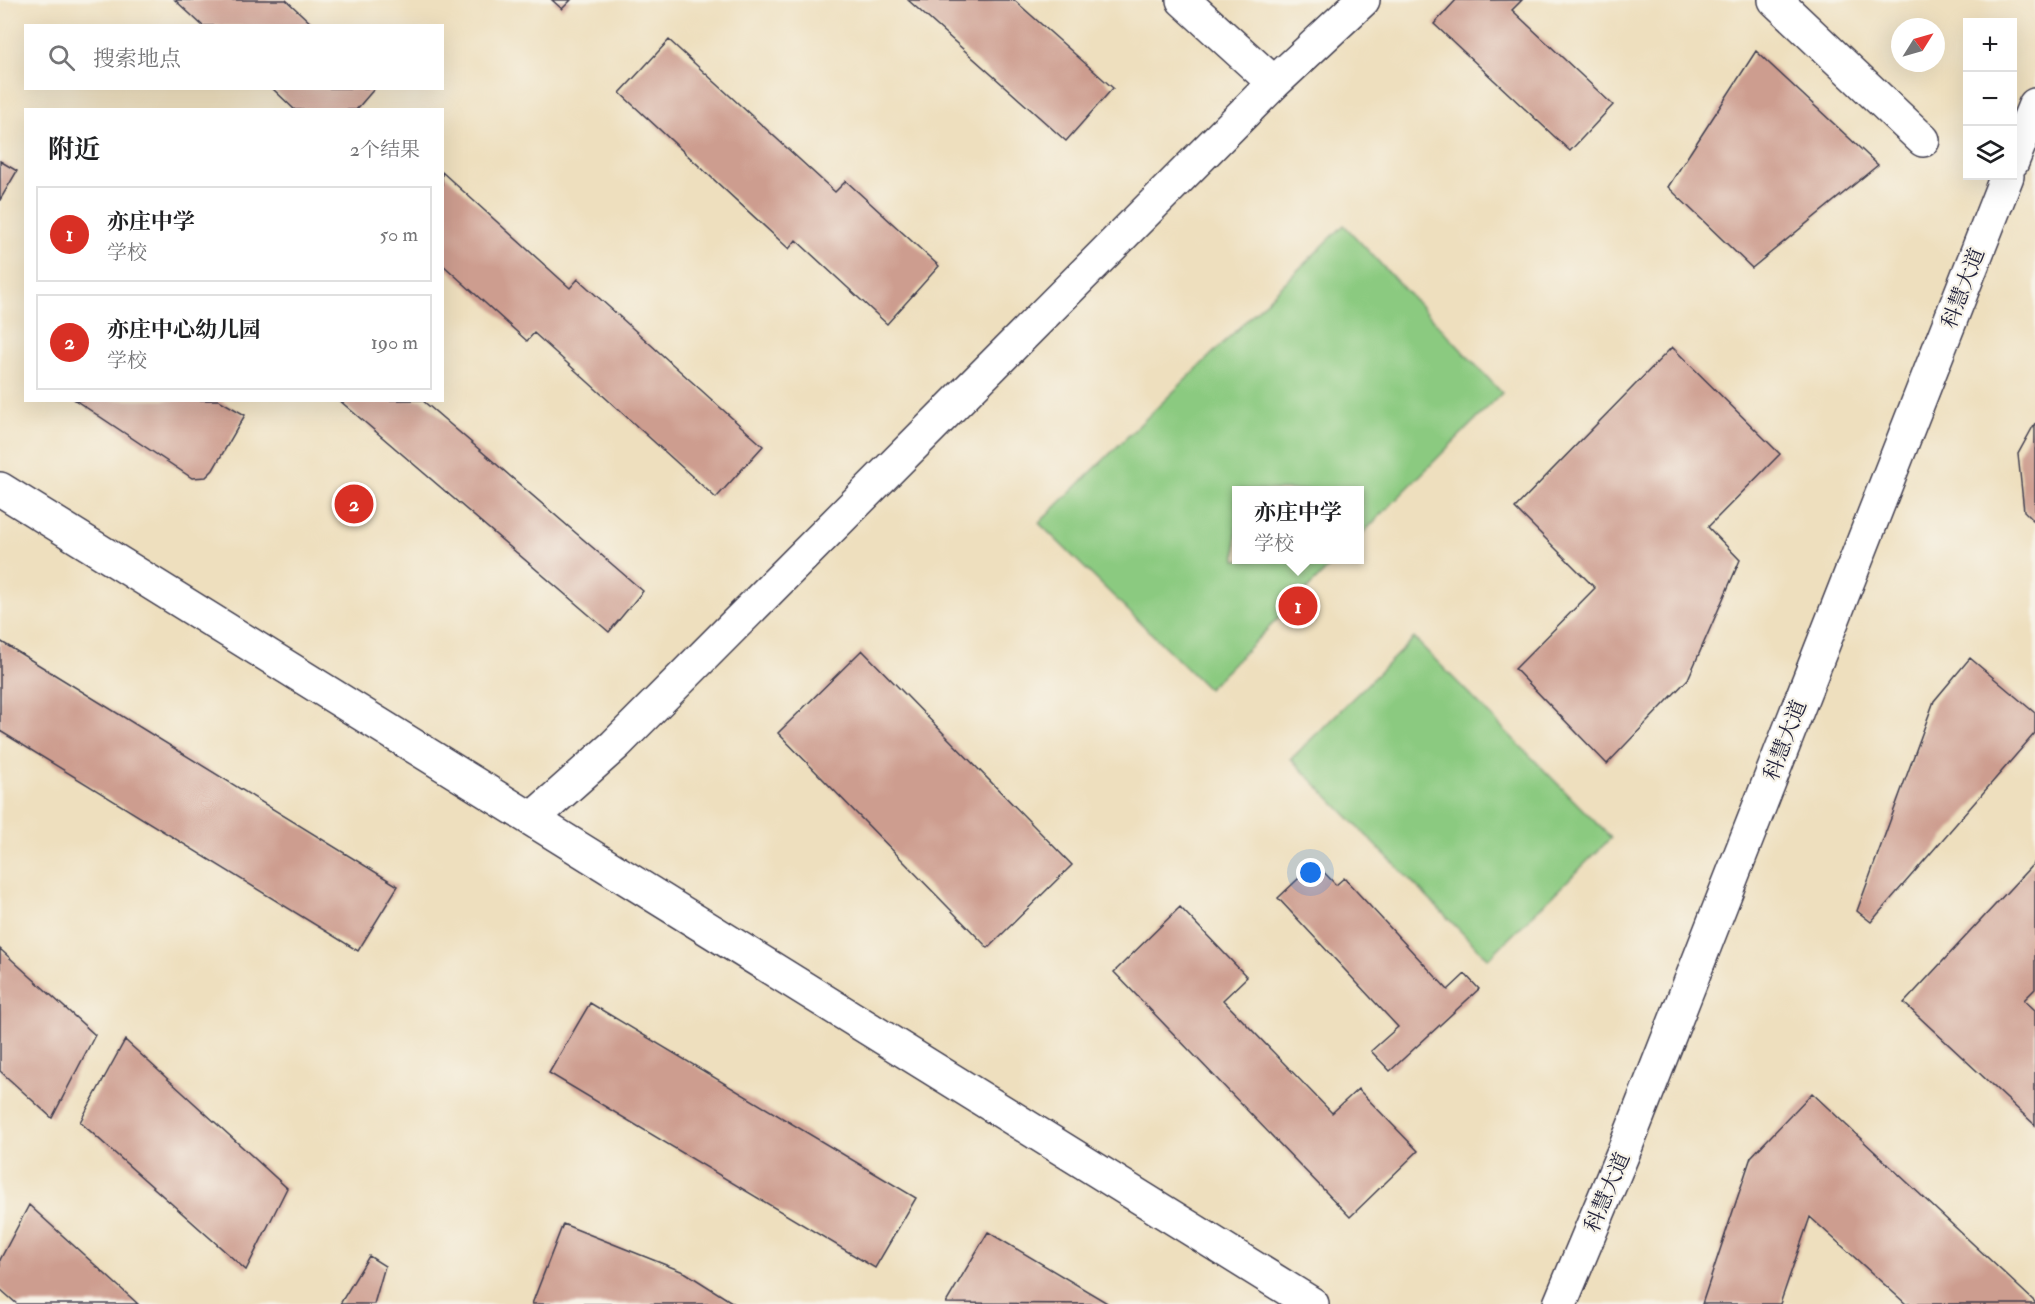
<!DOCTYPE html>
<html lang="zh">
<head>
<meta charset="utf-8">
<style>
  :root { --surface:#fff; --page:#f6f6f6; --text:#202124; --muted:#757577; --line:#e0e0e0; --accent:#d93025 }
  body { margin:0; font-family:"IM FELL Double Pica","Noto Serif SC",serif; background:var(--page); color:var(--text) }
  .controls { position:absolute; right:18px; top:18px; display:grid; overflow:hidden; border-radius:0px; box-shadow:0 6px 24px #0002 }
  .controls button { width:54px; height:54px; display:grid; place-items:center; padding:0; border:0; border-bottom:2px solid var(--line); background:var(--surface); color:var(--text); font:30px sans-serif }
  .compass { position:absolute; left:1891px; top:18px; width:54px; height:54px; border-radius:50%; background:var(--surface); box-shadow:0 6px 24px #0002; rotate:53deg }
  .you { position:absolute; left:1311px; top:873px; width:21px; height:21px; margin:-15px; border:4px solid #fff; border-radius:50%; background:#1a73e8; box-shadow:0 0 0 9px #1a73e833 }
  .badge { display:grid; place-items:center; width:39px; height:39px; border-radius:50%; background:var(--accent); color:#fff; font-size:20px; font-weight:700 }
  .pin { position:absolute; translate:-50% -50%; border:3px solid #fff; box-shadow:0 2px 6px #0006 }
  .popup { position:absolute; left:1232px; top:486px; width:132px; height:78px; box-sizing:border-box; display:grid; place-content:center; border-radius:0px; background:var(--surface); filter:drop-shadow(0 2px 4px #0005); font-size:20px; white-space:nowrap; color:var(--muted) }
  .popup b { font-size:22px; color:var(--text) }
  .popup::after { content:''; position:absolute; left:50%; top:100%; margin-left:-12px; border:12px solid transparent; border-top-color:var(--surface) }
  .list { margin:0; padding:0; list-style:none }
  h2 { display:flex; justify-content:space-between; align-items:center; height:78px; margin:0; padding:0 24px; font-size:26px }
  h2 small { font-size:20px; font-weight:400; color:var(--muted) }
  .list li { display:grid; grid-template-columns:39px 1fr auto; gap:18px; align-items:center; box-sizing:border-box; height:96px; margin:0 12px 12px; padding:0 12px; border:2px solid var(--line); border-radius:0px }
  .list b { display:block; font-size:22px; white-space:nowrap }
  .list p { margin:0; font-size:20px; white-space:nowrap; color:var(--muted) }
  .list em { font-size:20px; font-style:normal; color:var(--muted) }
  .icon { flex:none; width:33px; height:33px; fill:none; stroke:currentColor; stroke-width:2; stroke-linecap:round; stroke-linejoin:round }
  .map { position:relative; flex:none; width:2035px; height:1304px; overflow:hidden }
  .search { position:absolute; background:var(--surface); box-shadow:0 6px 24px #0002; left:24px; top:24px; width:420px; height:66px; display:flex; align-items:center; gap:15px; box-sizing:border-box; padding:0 21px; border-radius:0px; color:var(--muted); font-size:22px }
  .panel { position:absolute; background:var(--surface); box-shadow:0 6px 24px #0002; left:24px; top:108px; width:420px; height:294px; border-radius:0px }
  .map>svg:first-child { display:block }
  .garden { fill:#8bca80; stroke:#56765e; stroke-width:1.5 }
  .building { fill:#cd9d8f }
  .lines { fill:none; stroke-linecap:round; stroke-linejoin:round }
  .minor-casing { stroke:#413e4f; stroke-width:36 }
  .minor { stroke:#fff; stroke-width:33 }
  .labels { text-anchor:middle; stroke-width:4.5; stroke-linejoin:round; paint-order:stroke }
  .street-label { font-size:21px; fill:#22223b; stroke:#f7f3e8 }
</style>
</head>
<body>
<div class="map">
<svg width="2035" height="1304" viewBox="0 0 2035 1304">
  <rect width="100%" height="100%" fill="#f7f3e8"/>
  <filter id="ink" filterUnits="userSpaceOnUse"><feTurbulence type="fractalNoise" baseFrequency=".0167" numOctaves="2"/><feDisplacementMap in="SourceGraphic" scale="12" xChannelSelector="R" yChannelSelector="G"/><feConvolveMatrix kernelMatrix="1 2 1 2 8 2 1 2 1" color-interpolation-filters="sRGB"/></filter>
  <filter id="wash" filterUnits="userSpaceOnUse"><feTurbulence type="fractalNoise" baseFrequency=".008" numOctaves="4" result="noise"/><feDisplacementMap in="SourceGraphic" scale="24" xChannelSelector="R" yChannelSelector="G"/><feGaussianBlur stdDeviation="1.35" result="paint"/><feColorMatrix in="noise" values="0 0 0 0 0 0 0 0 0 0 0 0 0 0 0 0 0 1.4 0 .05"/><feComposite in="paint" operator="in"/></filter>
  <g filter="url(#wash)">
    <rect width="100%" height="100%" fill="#eedfbe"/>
    <path class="garden" d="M1344,225L1502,393L1360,536V490H1236V560H1336L1208,689L1039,523Z
      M1414,638L1611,838L1488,959L1291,759Z"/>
    <g id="blocks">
      <path class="building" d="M175,0H286L314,26H203Z
        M552,0H571L562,9Z
        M908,0H1014L1113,88L1066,141Z
        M1456,0H1522L1512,10L1613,105L1570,151L1434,24Z
        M669,40L835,192L846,181L939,266L887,324L796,240L789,249L620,93Z
        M1756,51L1878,165L1752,268L1668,187Z
        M272,88H375L356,110H295Z
        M0,161L17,171L0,200Z
        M442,172L570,288L578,279L763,446L716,498L534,333L527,341L442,264Z
        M1672,347L1780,454L1708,527L1740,560L1688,679L1607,764L1515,669L1595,588L1515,508Z
        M75,400H219L245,415L213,470L206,477L192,478Z
        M339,400H422L643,591L609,632Z
        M2035,423V522L2024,511L2018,454Z
        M0,641L398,886L358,951L0,731Z
        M862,650L1072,865L988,948L778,733Z
        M1970,658L2035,713V733L1871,922L1857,911L1934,701Z
        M2035,862V989L2024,1000L2035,1010V1125L1904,1003Z
        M1315,863L1336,885L1344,878L1448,990L1465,974L1479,989L1390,1071L1371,1051L1398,1027L1278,898Z
        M1180,907L1247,977L1223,1000L1332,1113L1358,1089L1418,1151L1350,1217L1114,972Z
        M0,949L95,1035L52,1118L0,1071Z
        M590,1003L916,1198L875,1268L549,1073Z
        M125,1040L287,1188L246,1270L80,1122Z
        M1812,1093L2035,1302V1304H1906L1810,1217L1780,1304H1702L1751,1157Z
        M29,1205L138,1304H17L0,1289V1260Z
        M563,1224L686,1273L735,1304H532Z
        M988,1232L1109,1304L946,1303Z
        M369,1256L385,1266L374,1304H340Z"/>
    </g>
  </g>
  <g filter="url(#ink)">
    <use href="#blocks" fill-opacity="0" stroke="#413e4f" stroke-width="1.5"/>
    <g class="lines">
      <defs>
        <path id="minor" d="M1183,0L1274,83
          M1775,0L1923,140
          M2012,162L2035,105
          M0,489L1312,1304
          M533,818L615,745L1274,83L1363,0
          M1560,1304L1626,1146L2007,176"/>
      </defs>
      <use href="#minor" class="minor-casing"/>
      <use href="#minor" class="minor"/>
    </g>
  </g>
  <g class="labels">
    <g class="street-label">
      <text transform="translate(1963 288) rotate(-69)" y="7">科慧大道</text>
      <text transform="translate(1785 740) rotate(-69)" y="7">科慧大道</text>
      <text transform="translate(1607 1192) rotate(-67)" y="7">科慧大道</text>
    </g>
  </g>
</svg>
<div class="controls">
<button>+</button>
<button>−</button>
<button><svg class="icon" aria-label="layers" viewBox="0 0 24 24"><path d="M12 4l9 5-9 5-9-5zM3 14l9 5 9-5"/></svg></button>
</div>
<svg class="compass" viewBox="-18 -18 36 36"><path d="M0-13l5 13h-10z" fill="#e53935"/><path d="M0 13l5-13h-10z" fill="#757577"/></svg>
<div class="you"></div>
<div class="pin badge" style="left:1298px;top:606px">1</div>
<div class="popup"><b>亦庄中学</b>学校</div>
<div class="pin badge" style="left:354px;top:504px">2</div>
<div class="search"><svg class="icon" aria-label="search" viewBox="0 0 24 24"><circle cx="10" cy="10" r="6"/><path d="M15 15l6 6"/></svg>搜索地点</div>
<section class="panel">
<h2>附近<small>2个结果</small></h2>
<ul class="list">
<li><span class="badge">1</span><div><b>亦庄中学</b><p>学校</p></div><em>50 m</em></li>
<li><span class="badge">2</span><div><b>亦庄中心幼儿园</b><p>学校</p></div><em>190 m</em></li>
</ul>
</section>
</div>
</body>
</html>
